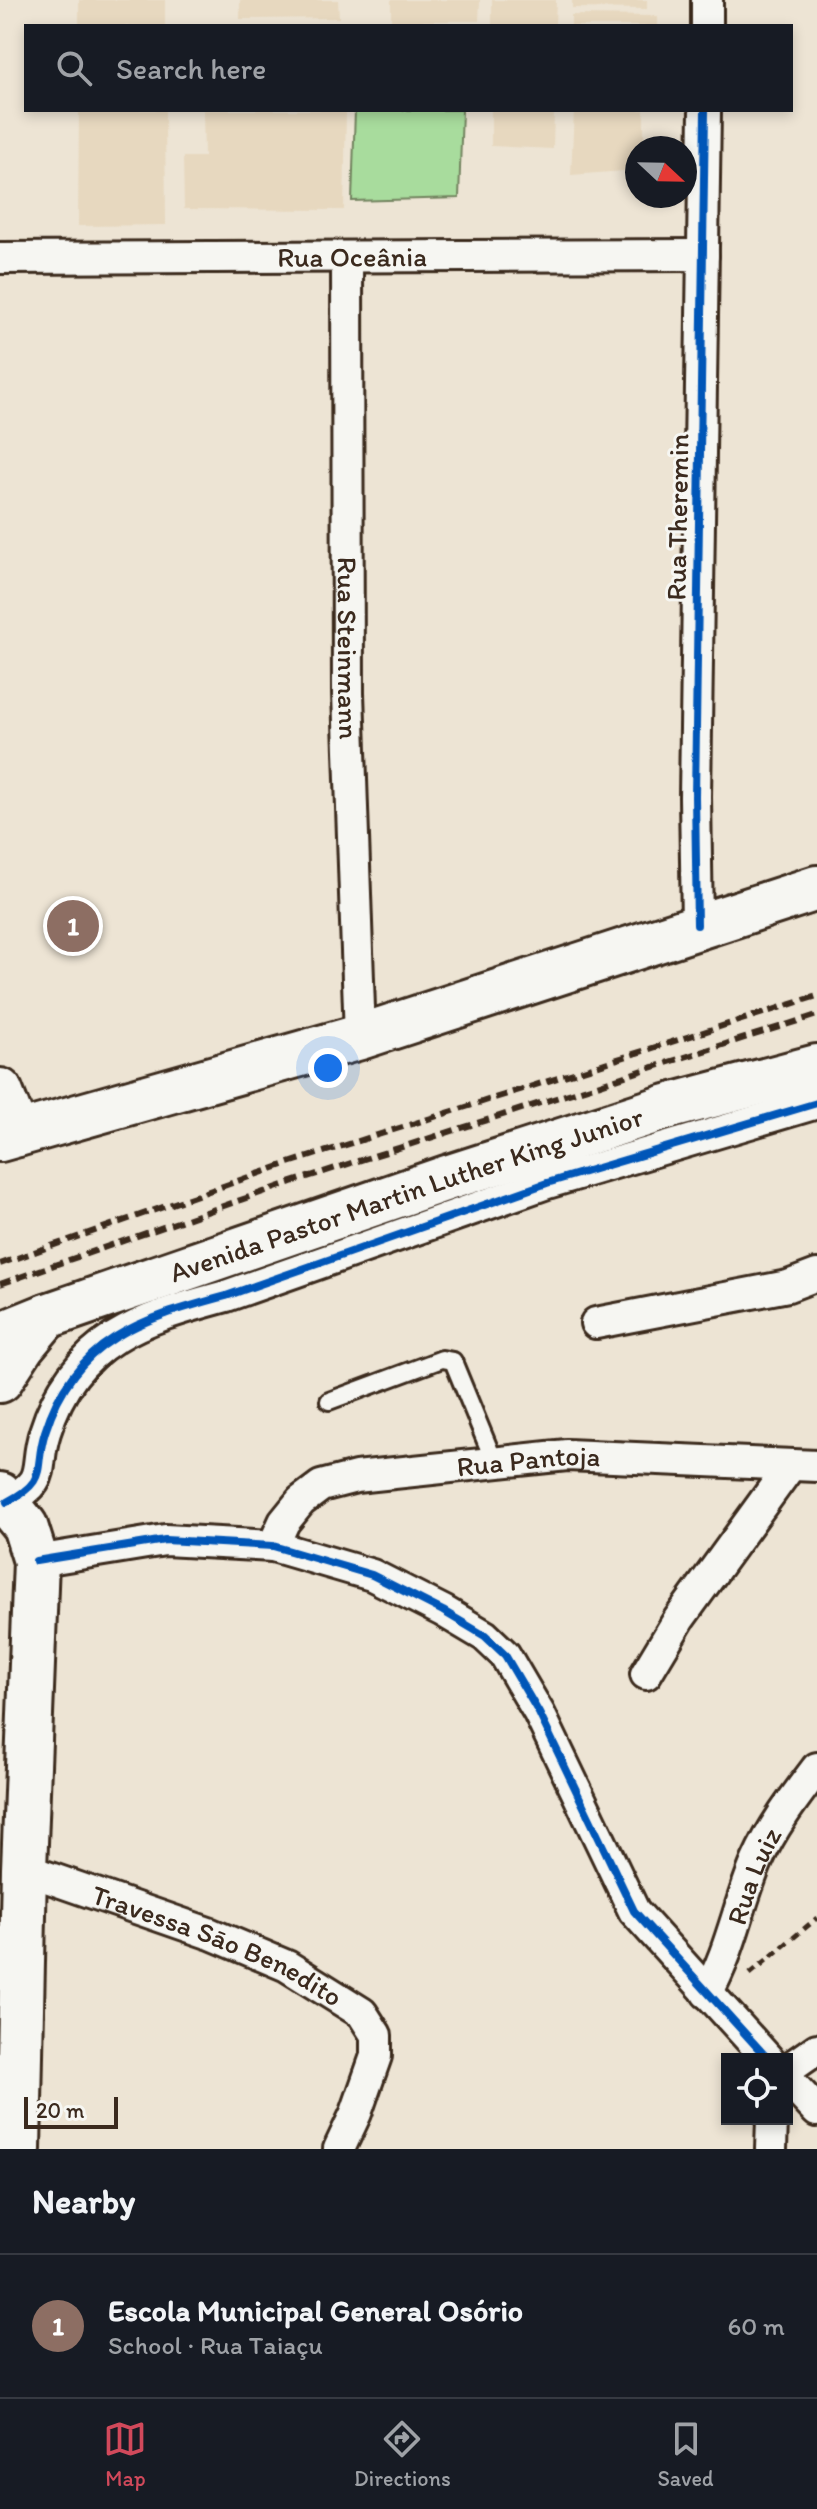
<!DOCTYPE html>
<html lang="en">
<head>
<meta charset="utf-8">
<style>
  :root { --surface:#171b24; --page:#242831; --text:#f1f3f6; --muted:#9ea1a6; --line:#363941; --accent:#d1495b }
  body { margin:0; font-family:Itim,sans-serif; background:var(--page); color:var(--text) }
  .controls { position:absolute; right:24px; bottom:24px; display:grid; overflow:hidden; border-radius:0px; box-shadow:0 4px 12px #0003 }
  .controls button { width:72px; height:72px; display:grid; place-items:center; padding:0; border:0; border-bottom:2px solid var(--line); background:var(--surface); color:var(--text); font:40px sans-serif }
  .compass { position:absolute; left:625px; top:136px; width:72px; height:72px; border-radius:50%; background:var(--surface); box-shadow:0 4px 12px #0003; rotate:112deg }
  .scale { position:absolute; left:24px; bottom:20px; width:94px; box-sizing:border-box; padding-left:8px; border:4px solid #3b2a1e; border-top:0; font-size:22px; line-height:28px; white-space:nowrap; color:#3b2a1e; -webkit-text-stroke:6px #f6f6f2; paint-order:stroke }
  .you { position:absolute; left:328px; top:1068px; width:28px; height:28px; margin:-20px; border:6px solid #fff; border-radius:50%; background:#1a73e8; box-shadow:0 0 0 12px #1a73e833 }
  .badge { display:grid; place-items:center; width:52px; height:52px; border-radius:50%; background:var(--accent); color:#fff; font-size:26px; font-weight:700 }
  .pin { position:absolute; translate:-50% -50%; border:4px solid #fff; box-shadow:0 2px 8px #0006 }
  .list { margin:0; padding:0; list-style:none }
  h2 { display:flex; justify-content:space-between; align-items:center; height:104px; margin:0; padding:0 32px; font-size:34px }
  h2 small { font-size:26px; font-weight:400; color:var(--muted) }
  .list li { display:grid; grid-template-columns:52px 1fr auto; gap:24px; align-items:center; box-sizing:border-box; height:144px; padding:0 32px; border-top:2px solid var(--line) }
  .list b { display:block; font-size:30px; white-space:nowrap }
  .list p { margin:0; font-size:26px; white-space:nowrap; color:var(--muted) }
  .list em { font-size:26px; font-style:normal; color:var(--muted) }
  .icon { flex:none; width:44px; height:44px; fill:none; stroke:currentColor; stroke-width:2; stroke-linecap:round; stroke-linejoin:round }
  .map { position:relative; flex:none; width:817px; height:2149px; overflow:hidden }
  .search { position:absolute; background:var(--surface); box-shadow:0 4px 12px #0003; left:24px; right:24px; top:24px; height:88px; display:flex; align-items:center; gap:20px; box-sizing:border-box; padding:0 28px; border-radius:0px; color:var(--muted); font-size:30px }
  .sheet { height:248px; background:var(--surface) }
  nav { display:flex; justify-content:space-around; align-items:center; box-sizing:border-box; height:112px; border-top:2px solid var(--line); background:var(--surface); font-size:22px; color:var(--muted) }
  nav a { display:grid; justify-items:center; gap:4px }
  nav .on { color:var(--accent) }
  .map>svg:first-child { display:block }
  .built { fill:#e7d8bf }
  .green { fill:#a8dc9d; stroke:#72835e; stroke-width:2 }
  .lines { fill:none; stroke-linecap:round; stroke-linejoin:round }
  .lane-casing { stroke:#3b2a1e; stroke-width:22 }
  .street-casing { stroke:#3b2a1e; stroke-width:36 }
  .primary-casing { stroke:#3b2a1e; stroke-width:50 }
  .highway-casing { stroke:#3b2a1e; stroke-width:50 }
  .path { stroke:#3b2a1e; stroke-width:5; stroke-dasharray:8 6; stroke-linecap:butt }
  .lane { stroke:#f6f6f2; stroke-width:16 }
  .street { stroke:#f6f6f2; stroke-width:30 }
  .primary { stroke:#f6f6f2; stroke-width:44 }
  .highway { stroke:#f6f6f2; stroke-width:44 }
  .rail { stroke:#3b2a1e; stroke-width:6; stroke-dasharray:12 6; stroke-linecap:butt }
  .cycleway-casing { stroke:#f6f6f2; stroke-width:13 }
  .cycleway { stroke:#0057b8; stroke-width:8 }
  .labels { text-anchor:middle; stroke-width:6; stroke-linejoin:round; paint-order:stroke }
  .street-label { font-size:28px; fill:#3b2a1e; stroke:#f6f6f2 }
</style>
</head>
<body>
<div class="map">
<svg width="817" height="2149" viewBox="0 0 817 2149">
  <rect width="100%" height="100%" fill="#ede4d4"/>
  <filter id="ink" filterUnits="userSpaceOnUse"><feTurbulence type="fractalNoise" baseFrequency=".0125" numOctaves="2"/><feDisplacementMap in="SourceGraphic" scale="16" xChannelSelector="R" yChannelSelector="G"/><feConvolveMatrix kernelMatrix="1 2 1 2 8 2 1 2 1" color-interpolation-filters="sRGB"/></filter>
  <g filter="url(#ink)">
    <path class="built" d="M79,0H165V26H79Z
      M240,0H338L339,18L240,19Z
      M391,0H480L479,21H391Z
      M492,0H556L555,26H492Z
      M572,0H647V9L572,8Z
      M571,15L658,16V26H571Z
      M79,110H165L166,225L78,226Z
      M203,110H346L344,210L184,209L183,157H204Z
      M491,110H554L553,149L491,146Z
      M574,110H644V148H637V170L571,175Z"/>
    <path class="green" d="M355,110H462L459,198L352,201Z"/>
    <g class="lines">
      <defs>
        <path id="lane" d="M329,1401L442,1359L453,1361L494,1461"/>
        <g id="street">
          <path d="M707,26V0"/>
          <path id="s1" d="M0,258L703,255"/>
          <path id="s2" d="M347,258L348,693L360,1037"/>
          <path d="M697,925L695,797L705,110"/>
          <path d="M596,1323L788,1286L817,1275"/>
          <path d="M7,1502C50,1479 33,1470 45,1432C74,1339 141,1319 226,1296L547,1183L817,1103"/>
          <path id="s3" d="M273,1546L284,1522L301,1501L321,1486L356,1477L567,1455L817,1466"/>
          <path d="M36,1561L165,1540L273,1546L372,1575L443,1611L485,1636L505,1655L539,1713L634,1911L768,2059"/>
          <path d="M646,1674L679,1619L790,1466"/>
          <path id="s4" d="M24,1869L211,1934L287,1966L362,2013L376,2035V2056L356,2113L339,2149"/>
          <path id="s5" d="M707,1993C731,1951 738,1905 757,1861C772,1827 795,1797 817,1768"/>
          <path d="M787,2070L817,2049"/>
          <path d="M787,2079L817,2111"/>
          <path d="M771,2149L772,2119"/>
        </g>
        <g id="primary">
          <path d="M0,1091L17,1134"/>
          <path d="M0,1139L360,1037L817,888"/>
          <path id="s6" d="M0,1335L47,1316L447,1178L667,1107L817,1067"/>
        </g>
        <path id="highway" d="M0,1380L22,1346L47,1316
          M0,1495L25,1526L36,1561L24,1869L18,2149"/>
      </defs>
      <use href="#lane" class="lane-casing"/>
      <use href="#street" class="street-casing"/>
      <use href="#primary" class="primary-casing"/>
      <use href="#highway" class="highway-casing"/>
      <path class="path" d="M750,1974L817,1918"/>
      <use href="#lane" class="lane"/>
      <use href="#street" class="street"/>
      <use href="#primary" class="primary"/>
      <use href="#highway" class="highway"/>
      <path class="rail" d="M0,1264L289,1163L817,996
        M0,1284L295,1181L817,1015"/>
      <defs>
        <path id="cycleway" d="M697,925L695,797L705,110
          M7,1502C50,1479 33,1470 45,1432C74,1339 141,1319 226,1296L547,1183L817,1103
          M36,1561L165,1540L273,1546L372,1575L443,1611L485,1636L505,1655L539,1713L634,1911L768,2059"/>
      </defs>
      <use href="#cycleway" class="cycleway-casing"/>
      <use href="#cycleway" class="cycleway"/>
    </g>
  </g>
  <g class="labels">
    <g class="street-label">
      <text dy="10" stroke="none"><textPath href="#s1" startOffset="352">Rua Oceânia</textPath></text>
      <text transform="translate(677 517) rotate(-89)" y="10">Rua Theremin</text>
      <text dy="10" stroke="none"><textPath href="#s2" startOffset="390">Rua Steinmann</textPath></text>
      <text dy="10" stroke="none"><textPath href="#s6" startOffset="430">Avenida Pastor Martin Luther King Junior</textPath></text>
      <text dy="10" stroke="none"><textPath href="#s3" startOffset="288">Rua Pantoja</textPath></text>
      <text dy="10" stroke="none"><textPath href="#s5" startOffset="126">Rua Luiz</textPath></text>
      <text dy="10" stroke="none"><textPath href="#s4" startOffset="208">Travessa Sāo Benedito</textPath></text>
    </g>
  </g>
</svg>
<div class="controls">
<button><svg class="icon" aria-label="locate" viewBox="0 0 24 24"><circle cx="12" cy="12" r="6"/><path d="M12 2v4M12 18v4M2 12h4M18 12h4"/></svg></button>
</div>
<svg class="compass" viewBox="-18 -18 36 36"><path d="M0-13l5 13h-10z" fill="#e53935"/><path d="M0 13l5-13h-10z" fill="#9ea1a6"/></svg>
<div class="scale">20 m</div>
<div class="you"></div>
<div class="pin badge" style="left:73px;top:926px;background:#8d6e63">1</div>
<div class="search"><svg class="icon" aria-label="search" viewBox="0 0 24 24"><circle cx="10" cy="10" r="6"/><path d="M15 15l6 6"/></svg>Search here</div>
</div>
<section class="sheet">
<h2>Nearby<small></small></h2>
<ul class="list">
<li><span class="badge" style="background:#8d6e63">1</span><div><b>Escola Municipal General Osório</b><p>School · Rua Taiaçu</p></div><em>60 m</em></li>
</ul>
</section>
<nav>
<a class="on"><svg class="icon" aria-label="map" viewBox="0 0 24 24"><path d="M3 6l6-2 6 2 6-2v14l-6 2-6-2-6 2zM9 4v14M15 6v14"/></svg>Map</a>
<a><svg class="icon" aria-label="directions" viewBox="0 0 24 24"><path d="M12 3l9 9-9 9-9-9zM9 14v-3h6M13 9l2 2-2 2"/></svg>Directions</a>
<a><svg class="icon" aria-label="saved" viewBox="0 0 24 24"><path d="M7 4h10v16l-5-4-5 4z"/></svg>Saved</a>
</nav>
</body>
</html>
